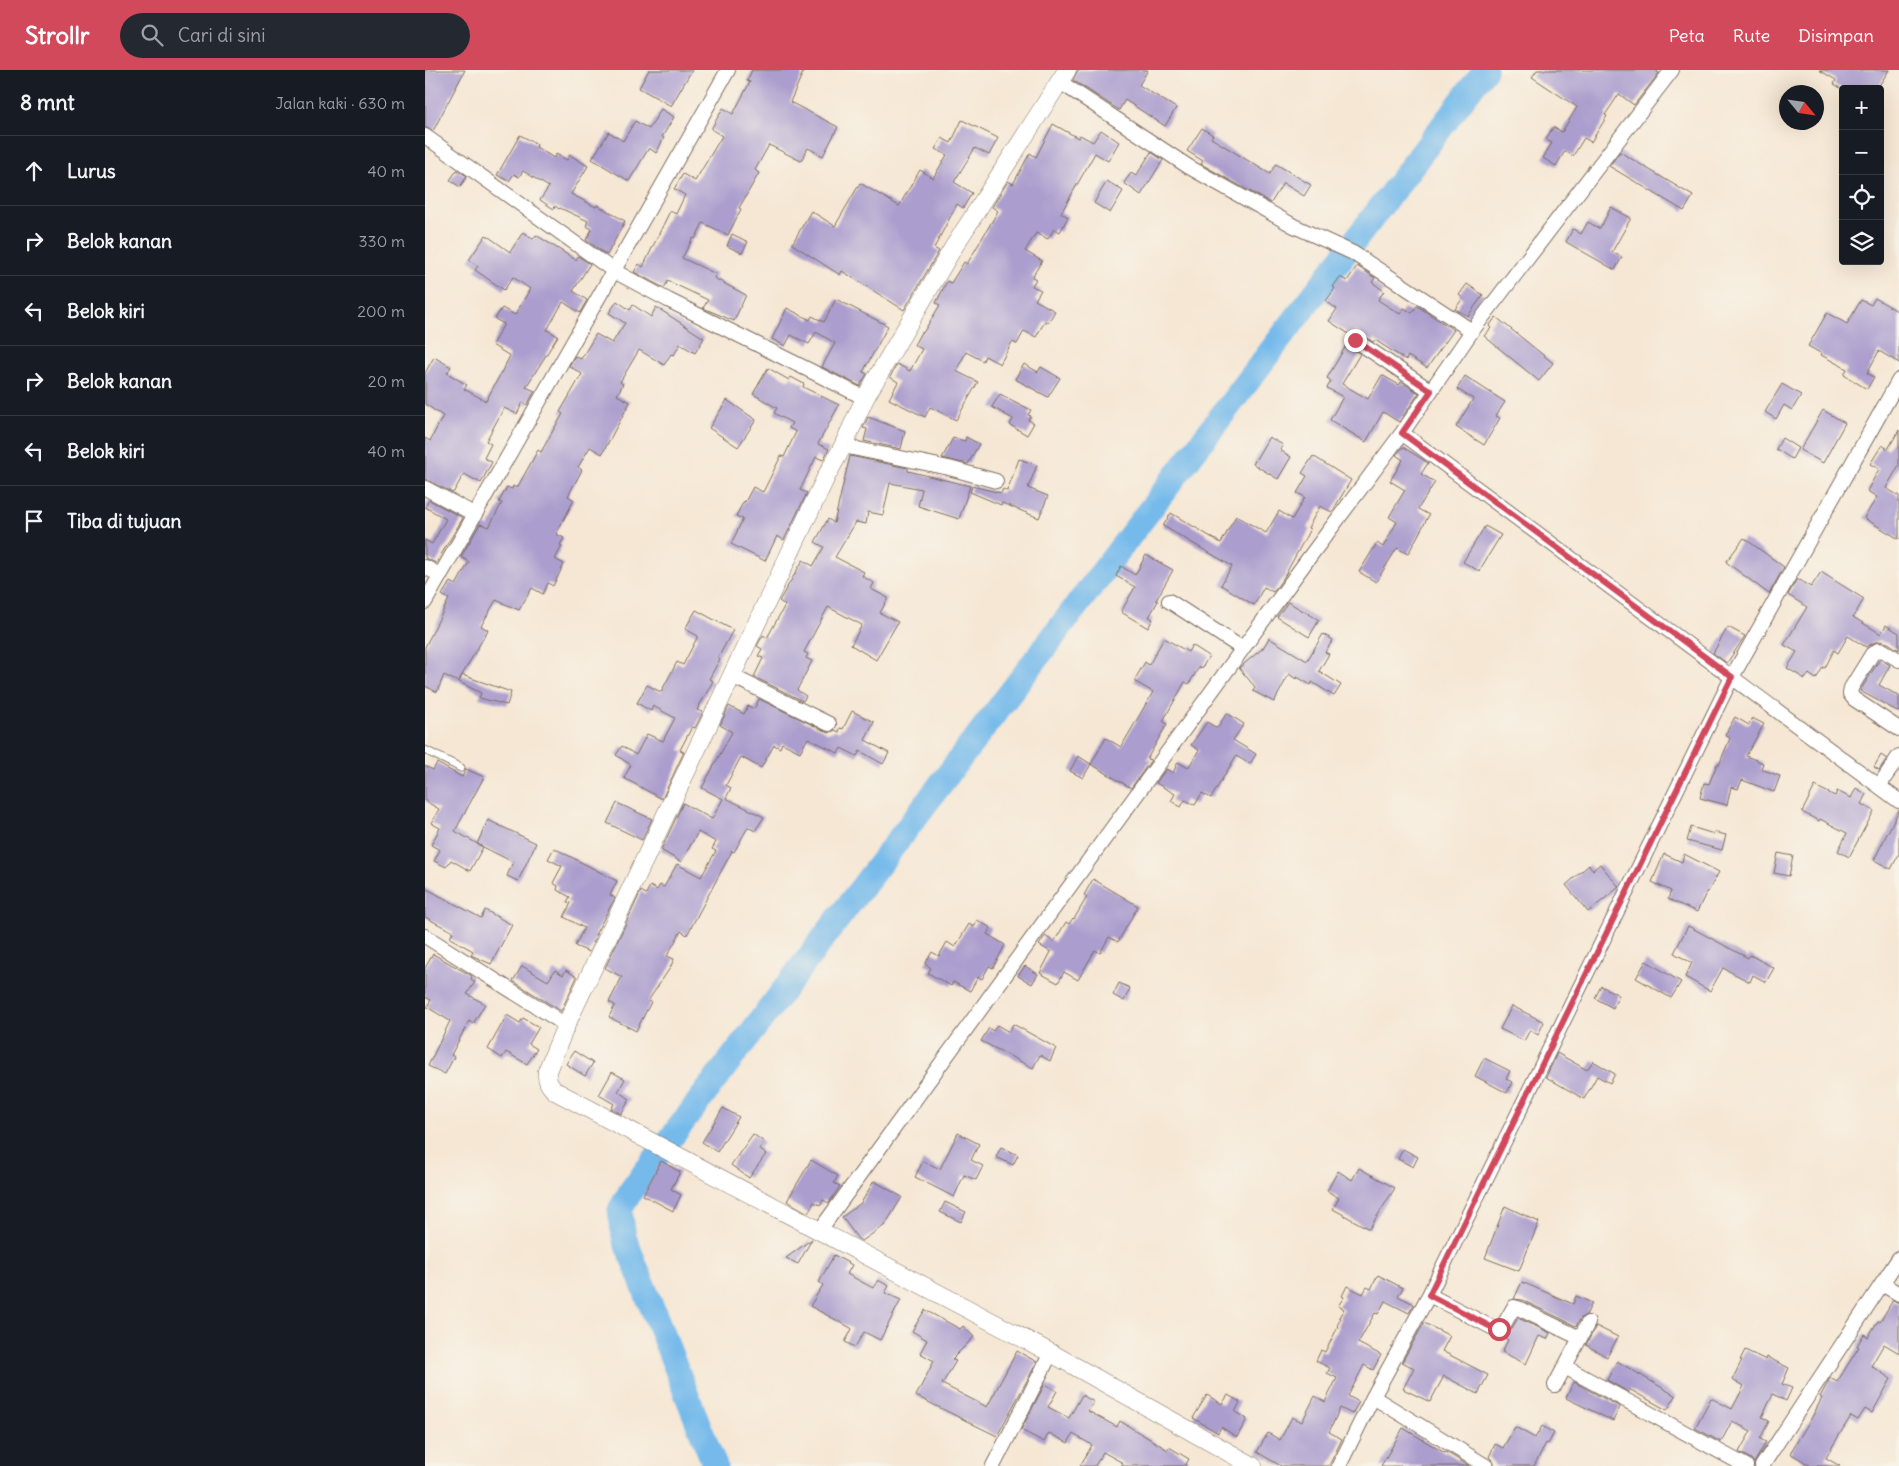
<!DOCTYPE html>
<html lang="id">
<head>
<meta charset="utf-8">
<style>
  :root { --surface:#171b24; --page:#242831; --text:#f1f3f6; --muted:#9ea1a6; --line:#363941; --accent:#d1495b }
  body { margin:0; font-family:Delius,sans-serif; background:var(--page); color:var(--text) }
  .controls { position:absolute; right:15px; top:15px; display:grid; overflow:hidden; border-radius:5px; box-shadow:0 5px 20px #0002 }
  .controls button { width:45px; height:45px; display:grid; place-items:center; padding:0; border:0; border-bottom:1px solid var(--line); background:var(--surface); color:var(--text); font:25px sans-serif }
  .compass { position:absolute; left:1354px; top:15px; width:45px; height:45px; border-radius:50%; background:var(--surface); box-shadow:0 5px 20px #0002; rotate:119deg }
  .stop { position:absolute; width:15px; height:15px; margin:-11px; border:4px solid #d1495b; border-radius:50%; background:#fff }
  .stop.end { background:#d1495b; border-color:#fff; box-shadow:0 1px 5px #0008 }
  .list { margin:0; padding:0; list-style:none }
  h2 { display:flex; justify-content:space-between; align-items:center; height:65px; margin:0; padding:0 20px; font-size:21px }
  h2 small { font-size:16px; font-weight:400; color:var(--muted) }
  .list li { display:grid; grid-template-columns:32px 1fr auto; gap:15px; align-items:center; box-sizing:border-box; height:70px; padding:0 20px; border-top:1px solid var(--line) }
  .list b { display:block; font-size:19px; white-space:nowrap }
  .list em { font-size:16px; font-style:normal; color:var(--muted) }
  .icon { flex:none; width:28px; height:28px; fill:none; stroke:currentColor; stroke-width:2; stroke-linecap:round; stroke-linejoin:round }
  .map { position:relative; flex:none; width:1474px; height:1396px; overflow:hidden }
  header { display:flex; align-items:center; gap:30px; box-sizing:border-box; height:70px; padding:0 25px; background:var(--accent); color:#fff }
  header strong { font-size:24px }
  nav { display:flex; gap:28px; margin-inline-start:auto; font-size:18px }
  .search { width:350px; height:45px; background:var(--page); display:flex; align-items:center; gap:12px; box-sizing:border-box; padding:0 18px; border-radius:28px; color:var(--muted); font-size:19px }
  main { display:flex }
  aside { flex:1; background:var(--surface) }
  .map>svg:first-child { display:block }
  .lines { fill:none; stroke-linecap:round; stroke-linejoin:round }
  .river { stroke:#74baeb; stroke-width:25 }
  .building { fill:#ab9ece }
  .service-casing { stroke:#7c6c5e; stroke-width:9 }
  .minor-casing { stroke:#7c6c5e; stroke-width:16 }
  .tertiary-casing { stroke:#7c6c5e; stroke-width:19 }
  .service { stroke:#fff; stroke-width:7 }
  .minor { stroke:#fff; stroke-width:14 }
  .tertiary { stroke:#fff; stroke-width:18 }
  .route { stroke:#d1495b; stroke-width:6 }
</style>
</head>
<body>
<header>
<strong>Strollr</strong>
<div class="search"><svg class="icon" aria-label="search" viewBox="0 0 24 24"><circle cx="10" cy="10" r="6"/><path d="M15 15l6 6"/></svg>Cari di sini</div>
<nav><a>Peta</a><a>Rute</a><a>Disimpan</a></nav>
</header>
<main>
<aside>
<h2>8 mnt<small>Jalan kaki · 630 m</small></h2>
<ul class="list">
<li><svg class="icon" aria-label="ahead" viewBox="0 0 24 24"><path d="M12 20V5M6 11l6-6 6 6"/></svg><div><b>Lurus</b></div><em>40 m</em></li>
<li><svg class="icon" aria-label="right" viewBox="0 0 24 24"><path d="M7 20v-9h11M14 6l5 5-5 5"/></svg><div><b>Belok kanan</b></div><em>330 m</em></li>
<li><svg class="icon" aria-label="left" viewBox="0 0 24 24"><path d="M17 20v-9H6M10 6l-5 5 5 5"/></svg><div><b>Belok kiri</b></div><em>200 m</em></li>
<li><svg class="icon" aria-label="right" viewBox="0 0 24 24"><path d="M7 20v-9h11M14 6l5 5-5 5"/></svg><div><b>Belok kanan</b></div><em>20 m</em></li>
<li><svg class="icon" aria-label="left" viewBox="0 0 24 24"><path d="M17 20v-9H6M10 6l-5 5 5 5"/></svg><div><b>Belok kiri</b></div><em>40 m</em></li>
<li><svg class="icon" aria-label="arrive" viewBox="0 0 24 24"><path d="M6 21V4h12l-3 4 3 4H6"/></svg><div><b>Tiba di tujuan</b></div></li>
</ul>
</aside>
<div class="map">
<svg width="1474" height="1396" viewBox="0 0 1474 1396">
  <rect width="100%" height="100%" fill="#f7f3e8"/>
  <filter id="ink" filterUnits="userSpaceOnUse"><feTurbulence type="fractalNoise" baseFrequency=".02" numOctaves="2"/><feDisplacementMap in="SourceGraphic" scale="10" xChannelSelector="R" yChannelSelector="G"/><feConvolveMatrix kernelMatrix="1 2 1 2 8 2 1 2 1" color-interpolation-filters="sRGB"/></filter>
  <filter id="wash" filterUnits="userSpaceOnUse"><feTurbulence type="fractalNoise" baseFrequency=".0096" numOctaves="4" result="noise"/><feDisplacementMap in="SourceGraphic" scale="20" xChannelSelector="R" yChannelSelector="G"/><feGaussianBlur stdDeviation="1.12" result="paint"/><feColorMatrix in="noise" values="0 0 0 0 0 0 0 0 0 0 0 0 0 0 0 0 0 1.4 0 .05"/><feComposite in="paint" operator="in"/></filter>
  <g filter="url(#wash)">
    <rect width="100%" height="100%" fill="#f6e7d4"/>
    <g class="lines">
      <path class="river" d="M290,1396L199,1167L195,1140L207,1119L1060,0"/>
    </g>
    <g id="blocks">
      <path class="building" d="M0,0H40L8,61L0,57Z
        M224,0H267L246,36L214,18Z
        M327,0H379L365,32L413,57L398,86L383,78L376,91L344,75L330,100L334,103L314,138L316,139L303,165L278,153L270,169L268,168L257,188L291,204L289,208L321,225L309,251L278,238L283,230L243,211L239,218L209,202L214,194L218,197L245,141L251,144L260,125L249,119L258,104L270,111L297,66L286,59L298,38L308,44L325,12L322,11Z
        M653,0H723L714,15L751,38L740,56L700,30L694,40L648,10Z
        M1112,0H1230L1234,3L1209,35L1194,24L1180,45L1182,46L1166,72L1159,68L1148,86L1140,81L1131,96L1118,88L1127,73L1121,70L1128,57L1137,62L1152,37L1107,7Z
        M1394,0H1464L1452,19H1417L1409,14L1411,10Z
        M236,39L249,47L237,67L239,68L231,83L224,78L204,111L167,89L184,62L198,71L210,51L224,59Z
        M537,50L573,68L564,85L550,78L529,112L547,123L538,138L532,134L509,178L514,181L479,240L417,201L415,205L367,174L386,141L410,156L435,113L474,136L495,100L508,108L522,85L510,79L517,68L526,73Z
        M628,54L653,68L655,65L668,72L676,60L694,72L683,91L670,83L636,143L643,147L635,162L629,159L623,169L611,163L600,181L617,191L607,207L611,209L607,216L616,220L610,230L630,241L623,253L620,251L611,267L599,261L592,274L587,272L575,294L560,286L558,291L541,282L531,301L553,312L531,350L505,337L500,347L464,329L473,312L465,307L472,294L485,301L497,279L489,275L496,262L498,263L515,235L511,233L522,211L526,213L539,192L542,194L573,141L567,137L583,111L588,114L605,83L611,87Z
        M777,58L788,65L786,68L845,104L851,94L886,115L879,126L858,113L846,133L776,94L778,91L762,81Z
        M95,65L112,74L111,77L129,88L131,84L142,90L145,85L163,96L146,124L171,137L172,135L200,151L182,185L161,170L167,159L161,156L163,151L135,138L134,139L130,136L129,139L115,130L124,117L98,101L94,107L89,104L84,111L72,105Z
        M726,82L738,90L716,125L699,113L706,103L711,106Z
        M1195,82L1268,126L1259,141L1184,96Z
        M32,100L42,106L35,117L25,110Z
        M682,111L698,121L685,143L669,133Z
        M1186,137L1206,148L1187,182L1197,187L1190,200L1141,172L1148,159L1156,164L1163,152L1175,159Z
        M98,162L108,169L111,165L151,190L153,186L165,194L148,221L162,230L155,243L138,232L122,260L133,266L101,317L110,321L102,335L98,332L92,344L79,338L61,371L66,374L59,388L67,392L56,413L39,404L28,423L0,409V368L5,371L18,346L0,334V303L9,287L26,297L22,303L42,315L39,319L61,331L85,286L67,275L79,254L70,249L77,238L90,245L105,219L88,207L79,220L50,200L53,196L44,190L61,165L85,182Z
        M307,164L323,172L317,183L302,176Z
        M932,196L950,208L947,212L959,221L953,230L975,244L979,238L987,243L992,236L1029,260L1002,298L983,286L981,290L950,270L948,272L934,263L930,261L924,264L904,251L912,239L901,231L910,218L908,217L915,207L922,211Z
        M1042,214L1058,225L1043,246L1030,239L1038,228L1034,225Z
        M1450,228L1474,242V293L1454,281L1442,303L1449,307L1442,319L1419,305L1422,299L1396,285L1397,284L1383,276L1402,243L1422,254L1436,230L1446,235Z
        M411,229L463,256L438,302L442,304L435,316L397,297L410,273L391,262L384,274L366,265L360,276L347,269L362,238L385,250L387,246L399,252Z
        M192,231L205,240L208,235L226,247L231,237L279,268L270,283L255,274L249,285L246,284L239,295L214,280L195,312L198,314L192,325L205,332L177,384L165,377L153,397L157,400L143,426L149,430L131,464L139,468L135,475L137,476L130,489L139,494L128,516L123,513L118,524L107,518L94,540L71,530L56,556L63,560L37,605L86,622L82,635L54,628L56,623L34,612L37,605L33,612L19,605L12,622L0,616V577L24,529L17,525L25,512L31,515L44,492L36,487L55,454L64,457L77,433L74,432L82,417L87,419L88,416L92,418L113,380L116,382L130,357L138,344L135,342L157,304L144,296L150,286L156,289L171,264L187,273L200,253L184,243Z
        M1071,247L1128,293L1114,311L1059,266L1066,258L1064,256Z
        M922,274L935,284L917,314L943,329L957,305L974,315L976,312L994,323L974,352L958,342L941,372L905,350L918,327L902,318L906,311L902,308Z
        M599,294L613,302L616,297L635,308L623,327L590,309Z
        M343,298L364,310L366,307L379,314L378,317L414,335L393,374L404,379L398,390L391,387L375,420L382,423L359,470L352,466L340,491L306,474L318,449L311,446L319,431L320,432L328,417L338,422L356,386L359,387L371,362L364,358L367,353L349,343L352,338L328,324Z
        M1040,306L1080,332L1071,346L1075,348L1059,375L1031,357L1048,329L1032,319Z
        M1357,314L1376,325L1367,340L1359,335L1351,349L1340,342Z
        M575,324L606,340L603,345L606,346L603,350L609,353L602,365L585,355L588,349L567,337Z
        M302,330L331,350L313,377L284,358Z
        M1398,340L1420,353L1398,393L1375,380Z
        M443,347L480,361L476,379L439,371L442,359L438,358Z
        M1474,360V395L1461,418L1474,426V469L1439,448L1452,427L1442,421L1454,399L1445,394L1457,375L1463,379Z
        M541,367L554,374L543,394L517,388L528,368L540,371Z
        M844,367L858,375L855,380L866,387L853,409L828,394Z
        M1357,368L1373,378L1367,389L1351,379Z
        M978,377L1003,393L996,404L1010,412L993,439L1004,445L983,484L972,478L951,512L934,502L952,473L958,477L972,452L964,447L980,420L965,411L978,390L971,385Z
        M425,386L483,398V401L545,416L534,449L493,436L497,419L465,413L458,445L443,442L441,454L431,452L410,487L439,502L437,506L449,513L446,519L463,528L455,543L473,552L451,590L426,575L437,555L403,537L379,582L383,584L381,588L387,591L372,620L381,626L378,631L329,607L338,588L333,586L337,579L332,576L338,565L342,568L360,535L354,531L378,490L388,496L399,477L390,472L403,449L409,453Z
        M888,386L926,410L907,442L895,436L883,458L885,459L877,474L859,507L848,522L839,517L829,535L796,515L807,496L738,456L746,443L796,473L811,446L841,463L854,441L867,449L880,427L872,423L882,406L877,403Z
        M594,389L612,395L603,418L623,426L614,448L577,433L576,435L545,422L547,416L576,423L578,419L582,421Z
        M4,430L38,448L11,493L0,488V470L7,474L21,449L0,437Z
        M1060,456L1076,465L1054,501L1038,492Z
        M1319,468L1359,497L1344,524L1301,492Z
        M721,485L748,500L731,530L733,531L724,547L728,549L723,558L696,542L710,517L691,506L696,496L710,505Z
        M1396,502L1439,529L1428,547L1456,564L1461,555L1474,563V580L1463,573L1454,571L1448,573L1441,577L1423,566L1413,583L1409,580L1400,598L1398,597L1391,609L1384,604L1380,609L1362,598L1372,582L1359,575L1382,537L1363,525L1372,509L1386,517Z
        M863,532L894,550L884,567L852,547Z
        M271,540L308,560L293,588L295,589L284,609L288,611L272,640L278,642L270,658L267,657L255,680L259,682L237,729L199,708L206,695L191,685L197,676L211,685L222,664L238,671L250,648L228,636L226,641L212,633L222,615L236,622L252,592L258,595L273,566L260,559Z
        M1303,557L1320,566L1302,593L1288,583Z
        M898,564L908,570L900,582L904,584L894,601L916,615L909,626L887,612L886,615L872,607L871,609L864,604L849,632L828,621L830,617L814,598L838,578L844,568L882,591Z
        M739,568L763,582L767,575L784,586L777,598L774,597L764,614L760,612L738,651L742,654L722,689L726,690L706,718L666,694L658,708L645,701L653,686L666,694L681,668L696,677L728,622L709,611L720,592L724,595Z
        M1455,589L1465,595L1454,615L1474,626V642L1435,621Z
        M334,629L404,663L410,660L414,662L415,658L418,659L427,641L449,652L440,670L464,683L458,694L435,681L432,686L416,678L413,683L383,668L375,682L357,673L355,678L349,675L336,698L316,687L301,715L306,718L301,728L339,747L330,761L323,757L309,782L307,781L262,865L256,861L242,886L249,889L245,898L223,931L226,932L211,961L184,947L190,935L184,932L197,907L180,898L216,821L221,824L225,816L232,820L235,815L239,817L252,794L276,807L291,781L287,779L291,772L273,762L256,792L236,780L258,733L287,749L298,729L277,718L307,662L295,655L304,636L319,644L323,636L329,639Z
        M802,643L819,654L808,670L831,684L825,694L811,686L786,728L777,723L770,735L760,730L756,737L746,731L750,724L731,713L741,699L748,703L753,692L763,698L774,680L766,675L782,652L792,658Z
        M1310,647L1324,655L1327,648L1339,654L1321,686L1338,693L1336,699L1355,706L1349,722L1317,710L1313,719L1306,717L1302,735L1275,728L1279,713L1284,714L1292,694L1294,695L1305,668L1300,665Z
        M1456,685L1462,689L1454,700L1449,697Z
        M12,693L37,707L41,699L59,707L30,761L58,777L45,801L26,790L21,797L9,791L15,780L6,775L15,758L6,753L14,739L0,731V696L8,700Z
        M1390,716L1410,726L1412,721L1426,728L1431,718L1441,724L1436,734L1449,741L1424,787L1413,781L1422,763L1395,749L1394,751L1377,742Z
        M192,733L227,749L217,770L182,753Z
        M1474,740V784L1466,799L1449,790Z
        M63,750L111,773L93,811L82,806L88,792L52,774Z
        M1266,757L1289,764V762L1301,765L1297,780L1262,771Z
        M129,778L192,811L185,825L190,828L170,865H172L164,882L150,876L159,858L139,847L146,833L142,832L145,827L132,820L133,816L128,813L137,796L123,789Z
        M1353,783L1368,786L1364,806L1349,803Z
        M1239,784L1257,792L1259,784L1294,802L1283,822L1282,821L1272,842L1243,829L1246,821L1227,812Z
        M1175,794L1194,817L1163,842L1141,815L1164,795L1168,800Z
        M668,809L713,836L693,872L684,867L675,883L670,880L653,910L639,902L633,913L615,903L626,882L614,875L620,866L629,872L641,852L644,854L648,848L649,849L662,827L659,825Z
        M0,818L56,848L60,840L87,855L66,894L46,885L48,881L25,868L28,862L0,847Z
        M552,850L566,858L562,864L580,875L568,898L564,896L557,909L553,907L545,921L528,912L526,916L503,903L506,898L500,894L507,882L514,886L522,872L530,877L544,854L549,857Z
        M1263,856L1323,888L1325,885L1349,898L1341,912L1328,905L1325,912L1298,898L1285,921L1260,907L1267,893L1249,883Z
        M8,884L47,906L46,909L50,912L42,924L60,934L48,954L44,951L26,985L29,987L20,1004L3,996L25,951L2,937L6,930L0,927V898Z
        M1221,891L1256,912L1246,928L1211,908Z
        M97,896L123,911L130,900L138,905L141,900L152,907L136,941L88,911Z
        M600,896L613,904L607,914L593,906Z
        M694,913L705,918L699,931L688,925Z
        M1176,916L1194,925L1188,938L1170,928Z
        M1087,936L1119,952L1113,965L1105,960L1099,971L1075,959Z
        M82,945L95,953L98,948L114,957L104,974L112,979L102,994L81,982L77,988L63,979Z
        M588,954L631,978L625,991L615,985L608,998L556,971L564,958L568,961L572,955L584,962Z
        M149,981L168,993L160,1006L141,994Z
        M1132,983L1162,1000L1168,991L1190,1004L1185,1013L1172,1006L1159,1029L1121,1007Z
        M1059,988L1085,1001L1081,1009L1087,1012L1082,1023L1050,1006Z
        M187,1002L200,1009L193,1022L205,1029L196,1044L186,1039L189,1034L174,1025Z
        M298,1038L314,1047L292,1082L277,1072Z
        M533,1063L554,1074L546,1090L558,1096L551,1110L539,1105L529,1127L490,1107L498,1091L515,1099Z
        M328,1064L339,1072L334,1079L341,1084L324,1108L306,1095Z
        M576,1077L593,1085L588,1095L571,1087Z
        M978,1079L993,1087L988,1097L973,1089Z
        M386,1090L413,1106L409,1113L415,1116L404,1133L398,1130L395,1135L389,1132L383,1143L362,1131Z
        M236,1091L255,1102L246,1119L256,1125L248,1141L218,1125Z
        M934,1098L970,1118L944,1159L908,1139L914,1128L902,1121L913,1101L927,1110Z
        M449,1111L477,1127L460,1155L437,1171L433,1169L417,1147L436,1133Z
        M520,1132L541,1142L536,1152L515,1142Z
        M1080,1136L1114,1152L1094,1201L1060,1188Z
        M387,1169L373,1194L361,1188Z
        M409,1185L427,1195L422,1204L448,1218L453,1210L464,1216L460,1223L476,1230L455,1270L439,1262L430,1277L420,1272L427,1259L426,1258L385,1236L398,1215L394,1212Z
        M953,1205L978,1218L973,1226L989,1234L984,1243L960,1231L953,1244L950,1243L933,1273L956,1285L948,1300L939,1295L923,1326L934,1332L927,1344L915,1338L904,1362L917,1369L904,1396H856L832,1382L843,1363L855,1370L867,1347L877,1352L890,1326L900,1332L912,1308L902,1303L905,1298L891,1291L896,1280L900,1282L913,1257L912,1256L916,1248L914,1247L919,1239L913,1236L919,1227L917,1226L922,1216L938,1224L942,1217L946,1219Z
        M1097,1212L1148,1234L1151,1226L1167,1233L1161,1245L1156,1248L1151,1256L1097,1230L1089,1229Z
        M1468,1230L1474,1233V1283L1459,1274L1446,1296L1466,1309L1447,1343L1440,1339L1433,1350L1426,1346L1410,1372L1401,1388L1415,1396H1386L1365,1383L1386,1349L1397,1328L1395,1327L1405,1308L1412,1312L1434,1277L1432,1276L1439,1264L1443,1267L1453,1251L1455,1252Z
        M500,1240L535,1259L538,1256L549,1267L527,1289L531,1291L517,1314L562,1337L592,1281L612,1292L572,1366L491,1326L509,1291L495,1283L502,1270L487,1261Z
        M1093,1248L1125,1263L1122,1269L1114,1266L1101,1294L1077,1282L1083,1270L1078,1267L1086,1260Z
        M999,1253L1025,1266L1017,1281L1063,1305L1053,1324L1019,1306L1005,1332L978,1319L989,1298L977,1292Z
        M1171,1256L1193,1267L1182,1287L1161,1275Z
        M1320,1280L1341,1290L1342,1287L1364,1298L1357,1314L1367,1318L1361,1331L1348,1324L1337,1347L1344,1351L1335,1369L1341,1372L1329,1393L1326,1389L1314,1382L1326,1361L1307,1351L1296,1372L1270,1358L1286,1328L1307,1339L1319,1316L1307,1310L1317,1290H1315Z
        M1192,1291L1251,1326L1242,1340L1204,1319L1203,1322L1182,1310Z
        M1149,1312L1195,1337L1188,1351L1141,1328Z
        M620,1314L632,1321L623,1337L644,1348L657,1325L669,1332L663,1341L692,1357L695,1351L743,1380L744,1377L764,1389L760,1396H696L698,1393L678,1382L670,1396H655L667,1375L648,1364L643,1373L624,1363L619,1372L596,1360Z
        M782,1325L797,1334L803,1325L815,1332L810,1342L822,1349L812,1367L796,1357L793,1363L768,1348Z
        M1117,1356L1129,1363L1123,1374L1121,1373L1109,1396H1070L1068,1391L1064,1387L1070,1374L1078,1378L1090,1357L1110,1368Z
        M978,1358L1020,1383L1021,1382L1044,1396H956Z"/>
    </g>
  </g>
  <g filter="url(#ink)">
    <use href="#blocks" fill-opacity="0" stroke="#7c6c5e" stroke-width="1"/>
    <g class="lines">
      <defs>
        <path id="service" d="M0,680L36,698"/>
        <path id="minor" d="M635,12L764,97L869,156L928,183L1047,261
          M0,66L189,201L243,230L440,328
          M930,270L1006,321
          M977,363L1474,731
          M418,376L524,398L571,411
          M0,418L49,444
          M0,497L15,505
          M744,531L818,579
          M0,532L303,0
          M1474,590L1459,581L1453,580L1447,584L1426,618L1425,624L1429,629L1474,659
          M307,606L404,654
          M1454,716L1474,686
          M0,866L141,955
          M395,1160L880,493L977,363L1047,261L1247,0
          M1457,1214L1474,1224
          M1004,1225L1070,1259L1078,1256L1089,1237L1093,1238L1155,1268L1130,1315
          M1155,1268L1163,1253
          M1140,1297L1321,1396
          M948,1327L1061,1396
          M568,1396L626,1283
          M914,1396L948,1327L1004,1225L1307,607L1474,310
          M1337,1396L1474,1188"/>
        <path id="tertiary" d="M642,0L528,178L440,328L418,376L402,405L141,955L122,1001C121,1010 124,1015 130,1021L626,1283L828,1396"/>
      </defs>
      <use href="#service" class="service-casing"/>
      <use href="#minor" class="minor-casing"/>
      <use href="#tertiary" class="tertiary-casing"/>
      <use href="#service" class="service"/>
      <use href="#minor" class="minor"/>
      <use href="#tertiary" class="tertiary"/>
    </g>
  </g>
  <g class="lines" filter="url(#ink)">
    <path class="route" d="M930,270L1006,321L977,363L1307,607L1004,1225L1070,1259H1074"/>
  </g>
</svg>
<div class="controls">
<button>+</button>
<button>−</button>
<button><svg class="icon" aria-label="locate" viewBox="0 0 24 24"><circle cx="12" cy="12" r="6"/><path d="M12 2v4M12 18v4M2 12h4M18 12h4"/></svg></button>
<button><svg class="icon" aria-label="layers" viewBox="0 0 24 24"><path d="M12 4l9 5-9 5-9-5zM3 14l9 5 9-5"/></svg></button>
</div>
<svg class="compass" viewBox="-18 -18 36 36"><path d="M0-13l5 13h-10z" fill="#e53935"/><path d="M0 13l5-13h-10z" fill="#9ea1a6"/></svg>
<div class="stop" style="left:1074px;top:1259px"></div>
<div class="stop end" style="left:930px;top:270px"></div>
</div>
</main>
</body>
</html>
